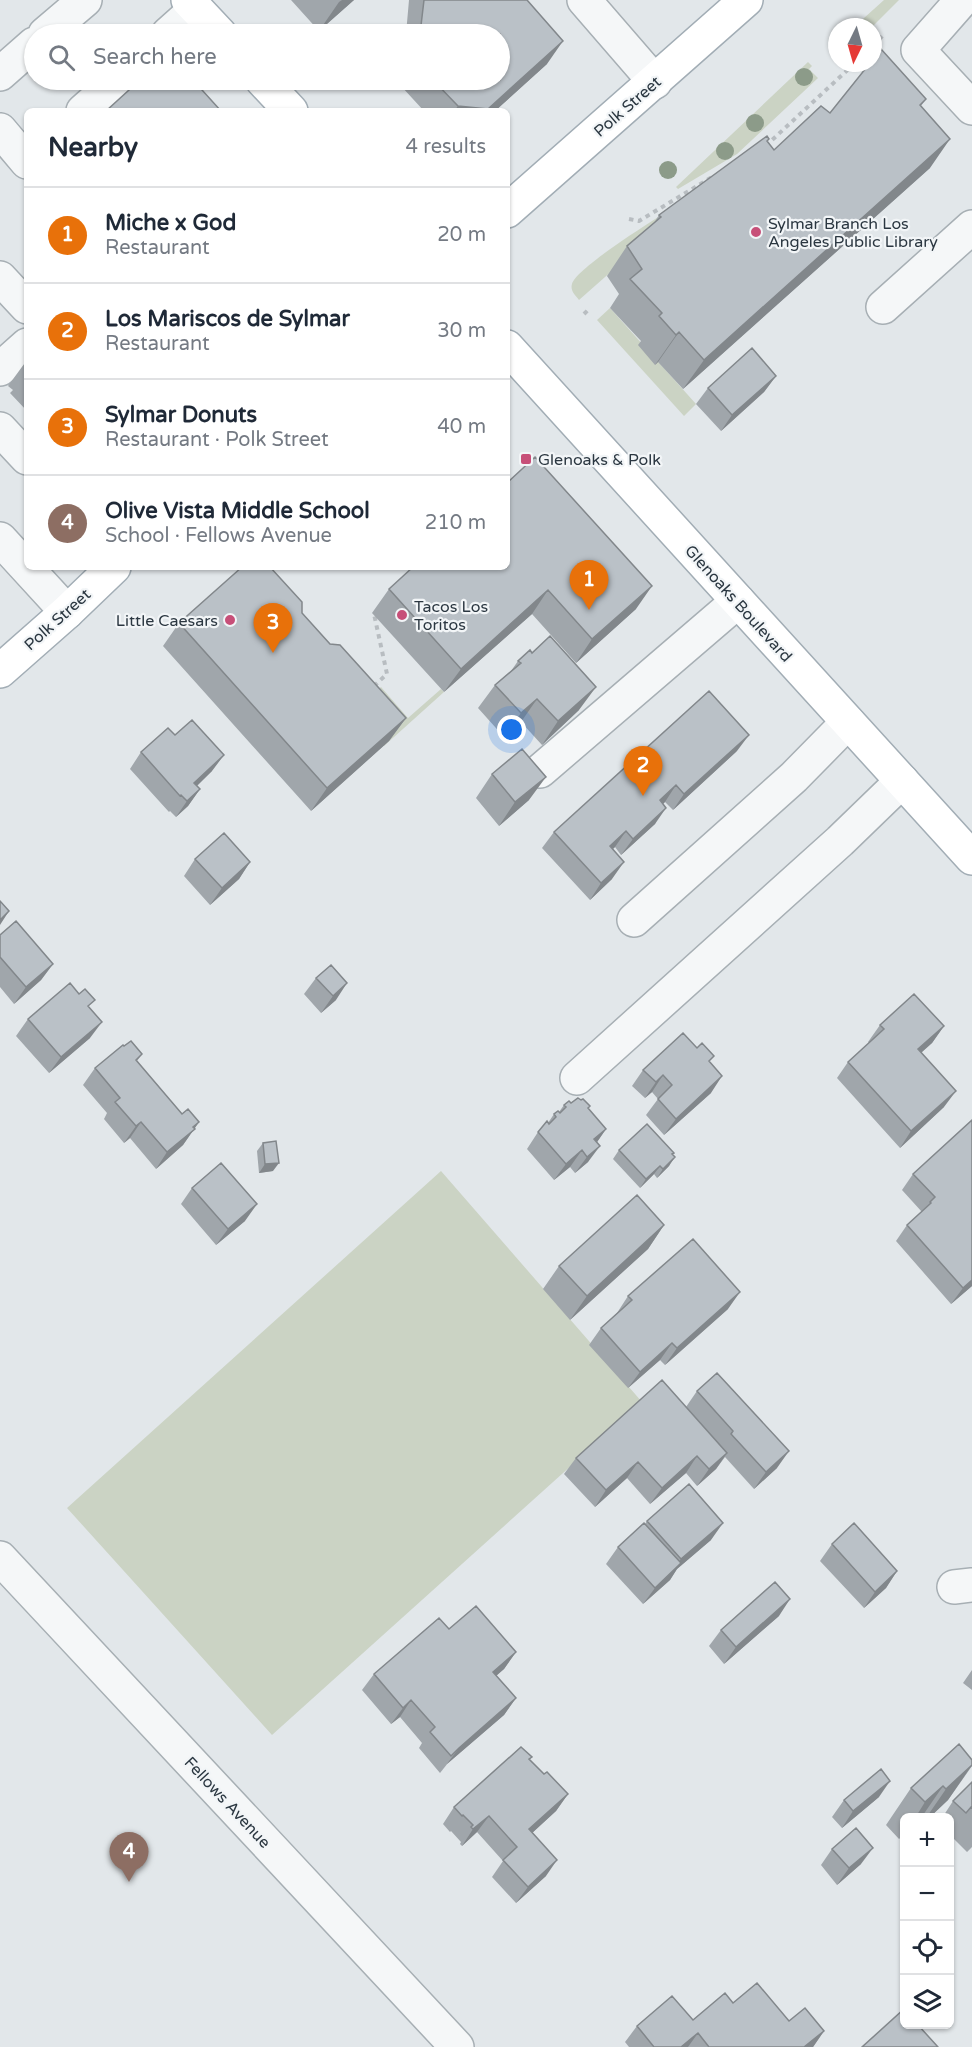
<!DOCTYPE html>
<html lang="en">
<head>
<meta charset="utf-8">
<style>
  :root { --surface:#fff; --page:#f6f6f7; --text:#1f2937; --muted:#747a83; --line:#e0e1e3; --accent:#c74f78 }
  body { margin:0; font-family:"Varela Round",sans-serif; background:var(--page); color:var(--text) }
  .controls { position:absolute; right:18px; bottom:18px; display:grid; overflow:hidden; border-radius:9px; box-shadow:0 2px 4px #0004 }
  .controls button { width:54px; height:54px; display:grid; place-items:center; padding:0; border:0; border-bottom:2px solid var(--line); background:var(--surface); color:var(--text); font:30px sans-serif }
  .compass { position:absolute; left:828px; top:18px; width:54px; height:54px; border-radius:50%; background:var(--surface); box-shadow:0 2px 4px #0004; rotate:185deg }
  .you { position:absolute; left:512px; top:730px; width:21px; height:21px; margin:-15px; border:4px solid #fff; border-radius:50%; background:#1a73e8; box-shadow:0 0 0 9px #1a73e833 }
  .badge { display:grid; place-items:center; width:39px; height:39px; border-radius:50%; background:var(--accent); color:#fff; font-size:20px; font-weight:700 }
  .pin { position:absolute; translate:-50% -50px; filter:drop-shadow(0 2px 3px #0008) }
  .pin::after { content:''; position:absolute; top:32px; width:21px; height:18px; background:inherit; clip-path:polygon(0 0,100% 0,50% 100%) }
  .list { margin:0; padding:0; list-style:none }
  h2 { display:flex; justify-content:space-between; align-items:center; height:78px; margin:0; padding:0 24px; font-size:26px }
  h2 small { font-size:20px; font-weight:400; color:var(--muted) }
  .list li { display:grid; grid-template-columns:39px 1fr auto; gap:18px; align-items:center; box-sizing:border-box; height:96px; padding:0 24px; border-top:2px solid var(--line) }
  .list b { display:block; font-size:22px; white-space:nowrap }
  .list p { margin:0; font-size:20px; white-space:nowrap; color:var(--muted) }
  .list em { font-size:20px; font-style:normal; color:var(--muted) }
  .icon { flex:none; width:33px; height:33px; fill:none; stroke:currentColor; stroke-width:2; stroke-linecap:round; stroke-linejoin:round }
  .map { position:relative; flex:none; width:972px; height:2047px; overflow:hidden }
  .search { position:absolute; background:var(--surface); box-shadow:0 2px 4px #0004; left:24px; top:24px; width:486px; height:66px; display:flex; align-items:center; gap:15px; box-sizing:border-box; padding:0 21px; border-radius:33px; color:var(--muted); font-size:22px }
  .panel { position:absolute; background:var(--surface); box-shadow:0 2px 4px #0004; left:24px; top:108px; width:486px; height:462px; border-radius:9px }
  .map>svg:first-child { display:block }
  .green { fill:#cbd3c4 }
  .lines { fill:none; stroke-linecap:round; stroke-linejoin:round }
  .minor-casing { stroke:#a7afb4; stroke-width:36 }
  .major-casing { stroke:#a2adb5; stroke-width:36 }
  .path { stroke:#b8bdc1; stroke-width:4; stroke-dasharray:4.5 4.5; stroke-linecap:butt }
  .minor { stroke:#f5f7f8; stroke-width:33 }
  .major { stroke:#fff; stroke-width:33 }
  .tree { fill:#8c9b89 }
  .wall { fill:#a0a6ab }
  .shaded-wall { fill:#82878b }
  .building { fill:#bac1c7; stroke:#82878b; stroke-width:1.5 }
  .poi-dot { fill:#c74f78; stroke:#f2f5f7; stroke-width:2 }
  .labels { text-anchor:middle; stroke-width:4.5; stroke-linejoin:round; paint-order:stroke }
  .street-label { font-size:16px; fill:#2b3741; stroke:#f2f5f7 }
  .poi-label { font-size:16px; fill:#2b3741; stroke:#f2f5f7; text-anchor:start }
</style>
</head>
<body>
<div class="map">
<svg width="972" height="2047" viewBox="0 0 972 2047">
  <rect width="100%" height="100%" fill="#e2e7ea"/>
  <path class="green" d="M884,0H899L872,27H854Z
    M808,62L812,66L809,69L818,78L737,154L678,189L676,187Z
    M707,187L579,300C575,295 570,291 572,284C577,265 684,201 707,187Z
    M610,308L696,404L684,416L597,320Z
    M381,687L408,718L441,689L444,692L384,746L360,705Z
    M441,1171L642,1402L272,1735L67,1508Z"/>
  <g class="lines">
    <defs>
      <path id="minor" d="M584,0L655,82
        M962,0L918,50L972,108
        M45,34L85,0
        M168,34L196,9
        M0,74L34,44
        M83,111L118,80
        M0,130L27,162
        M0,278L27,307
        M883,307L972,227
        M0,369L27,345
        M0,429L27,458
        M0,539L67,612
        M540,771L738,601
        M634,920L794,777L848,722
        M577,1078L840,841L902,781
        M0,1558L457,2047
        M954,1587L972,1585"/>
      <path id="major" d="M188,0L220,34
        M262,80L291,111
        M507,211L746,0
        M507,347L972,858
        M0,671L67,612L114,567"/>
    </defs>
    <use href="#minor" class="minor-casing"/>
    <use href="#major" class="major-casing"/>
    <path class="path" d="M873,46L884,34
      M831,47L837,54
      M765,145L771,141L855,63
      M629,219L639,221L712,177
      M584,314L588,310
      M374,686L387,674L374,614"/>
    <use href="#minor" class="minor"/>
    <use href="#major" class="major"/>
  </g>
  <g class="tree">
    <circle cx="804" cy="77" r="9"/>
    <circle cx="755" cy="123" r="9"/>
    <circle cx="725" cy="151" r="9"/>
    <circle cx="668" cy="170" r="9"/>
  </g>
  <path class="wall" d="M291,0H354L319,31Z
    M409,0H527L547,64L495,111H424L401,86L402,80H500V34H406Z
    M926,99L921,106L930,168L683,389L658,362L655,365L638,345L641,341L610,308L619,294L607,276L627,246L654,223L659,215L767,142L774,150L830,113Z
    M27,360V411L10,393L13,390L8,386Z
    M776,376L764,392L721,431L696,404L708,388Z
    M507,567L636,609L576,663L532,614L444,692L372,613L389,589Z
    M302,613L330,644L406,718L389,741L311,811L163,646L179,623Z
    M518,661L579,710L542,745L521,722L504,737L478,708L495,685L511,671Z
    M175,735L212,771L197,786L200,789L188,806L176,817L170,811L169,812L130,769L141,752Z
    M737,751L673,810L665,802L663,804L655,824L621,855L615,847L613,849L612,879L590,900L542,848L554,832Z
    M492,774L529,800L499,826L476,798Z
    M195,859L250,862L239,879L210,905L184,876Z
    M0,935L53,964L41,980L14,1004L0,987Z
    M316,978L336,1000L321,1013L304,994Z
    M89,1007L90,1038L49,1073L16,1036L28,1019Z
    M880,1025L944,1026L932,1043L921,1053L944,1107L900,1148L837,1078L848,1062L869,1043L868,1042Z
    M124,1046L142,1054L137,1061L182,1114L199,1122L183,1145L156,1169L130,1138L124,1143L104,1119L107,1113L83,1085L95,1068Z
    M710,1062L711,1093L664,1135L646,1115L658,1099L652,1092L645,1098L632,1086L643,1070Z
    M581,1100L590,1106L588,1109L606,1129L597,1142L588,1162L575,1173L570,1167L554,1180L527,1149L538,1132L548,1123L554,1114L559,1112L564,1105Z
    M972,1120V1286L951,1304L896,1241L907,1225L922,1212L902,1190L913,1174Z
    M263,1143L273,1171L259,1173L257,1151Z
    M619,1150L674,1153L669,1166L657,1178L654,1174L640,1188L613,1159Z
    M192,1188L245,1221L216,1245L181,1204Z
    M664,1225L648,1249L570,1320L543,1289L559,1266Z
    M628,1296L728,1309L665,1365L660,1360L628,1388L589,1345L601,1328L617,1313Z
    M697,1391L777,1468L754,1489L725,1457L716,1469L697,1486L686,1473L650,1504L627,1478L595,1507L564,1474L576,1458L686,1407Z
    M647,1521L711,1540L677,1569L670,1580L643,1604L606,1564L618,1547L645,1524Z
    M832,1544L897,1571L886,1588L864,1608L820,1561Z
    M779,1616L724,1664L709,1646L721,1630Z
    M449,1629L516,1652L504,1669L496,1676L516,1698L504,1715L447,1764L440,1773L419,1748L422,1743L400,1717L391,1724L362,1690L374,1674Z
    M972,1670V1690L963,1683Z
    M532,1757L530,1760L544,1774L568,1794L556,1811L532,1833L546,1876L516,1903L492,1877L503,1861L477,1832L462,1846L460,1844L461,1842L451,1831L450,1832L443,1824L454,1807Z
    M972,1760V1766L948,1800L929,1818H904V1835L899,1839L886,1825L911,1788Z
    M972,1782V1847L967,1852L951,1836L950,1837V1818H942L953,1801Z
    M879,1797L842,1828L832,1817L844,1800Z
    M832,1849L861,1864L837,1885L821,1865Z
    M733,2003L789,2021L824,2031L813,2047H629L625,2042L637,2026L693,2020Z"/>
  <path class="shaded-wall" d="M342,0H354L319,31L339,2Z
    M563,41L547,64L495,111H454L458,106Z
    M950,139L930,168L683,389L704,360Z
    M679,332L658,362L655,365L676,335Z
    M776,376L764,392L721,431L732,415Z
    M652,586L636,609L576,663L592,639Z
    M548,590L532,614L444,692L461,669Z
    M596,687L579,710L542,745L558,721Z
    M537,699L521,722L504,737L521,713Z
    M406,718L389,741L311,811L327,788Z
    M749,735L737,751L673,810L684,794Z
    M224,755L212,771L183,799L194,783Z
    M546,777L529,800L499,826L515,802Z
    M676,785L665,802L648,817L660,800Z
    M200,789L188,806L176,817L187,801Z
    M666,808L655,824L621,855L633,839Z
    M626,831L615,847L598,862L610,846Z
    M250,862L239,879L210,905L222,888Z
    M624,862L612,879L590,900L601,883Z
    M9,911L0,925V920Z
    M53,964L41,980L14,1004L26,987Z
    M347,983L336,1000L321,1013L333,996Z
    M102,1022L90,1038L49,1073L61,1057Z
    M944,1026L932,1043L906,1066L918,1049Z
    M663,1075L652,1092L645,1098L656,1082Z
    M722,1076L711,1093L664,1135L676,1119Z
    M956,1091L944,1107L900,1148L911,1131Z
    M141,1122L130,1138L124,1143L136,1126Z
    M199,1122L183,1145L156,1169L167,1152Z
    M606,1129L595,1145L594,1139Z
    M600,1146L588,1162L575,1173L587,1157Z
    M582,1150L570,1167L554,1180L566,1164Z
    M675,1157L669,1166L657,1178L663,1169Z
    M279,1163L273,1171L259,1173L265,1164Z
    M660,1166L654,1174L640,1188L646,1179Z
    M257,1204L245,1221L216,1245L228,1229Z
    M664,1225L648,1249L570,1320L587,1296Z
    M972,1280V1286L951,1304L963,1288Z
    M740,1292L728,1309L665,1365L677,1348Z
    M672,1343L660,1360L628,1388L640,1372Z
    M789,1451L777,1468L754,1489L766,1472Z
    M727,1453L716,1469L697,1486L709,1469Z
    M697,1456L686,1473L650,1504L662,1488Z
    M638,1462L627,1478L595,1507L606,1490Z
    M723,1523L711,1540L677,1569L670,1580L643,1604L655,1588L673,1571L681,1559Z
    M897,1571L886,1588L864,1608L875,1592Z
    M790,1599L779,1616L724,1664L736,1647Z
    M516,1652L504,1669L482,1688L493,1672Z
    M516,1698L504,1715L447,1764L440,1773L459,1748Z
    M411,1700L400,1717L391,1724L403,1708Z
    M972,1765L948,1800L929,1818H926L946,1789Z
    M890,1781L879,1797L842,1828L853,1811Z
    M943,1786L921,1818H915L925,1802Z
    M568,1794L556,1811L518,1846L529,1829Z
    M489,1816L477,1832L462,1846L473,1829Z
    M873,1848L861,1864L837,1885L849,1868Z
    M557,1860L546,1876L516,1903L528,1887Z
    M824,2031L813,2047H804Z
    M698,2033L688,2047H681Z"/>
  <path class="building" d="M424,0H527L563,41L488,109L458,106L433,80H500V34H420Z
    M881,49L926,99L920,105L950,139L704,360L679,332L676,335L659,316L662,313L630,279L642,269L627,246L661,217L659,215L767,136L769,139L767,141L774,150L821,106L830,113L870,63H873V59Z
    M140,80H193L221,111H106Z
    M752,348L776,376L732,415L708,388Z
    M535,457L652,586L592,639L548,590L461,669L389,589L413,567H507V483Z
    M242,567H270L302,602V613L330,644L340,645L406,718L327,788L179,623Z
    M550,636L596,687L558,721L537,699L521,713L495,685L521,663L518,661L530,650L532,653Z
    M709,691L749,735L684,794L676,785L660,800L666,808L633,839L626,831L610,846L624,862L601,883L554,832Z
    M192,720L224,755L194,783L200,789L187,801L181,795L180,796L141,752L168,728L175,735Z
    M522,749L546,777L515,802L492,774Z
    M224,833L250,862L222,888L195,859Z
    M0,901L9,911L0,920Z
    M16,921L53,964L26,987L0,957V935Z
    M331,965L347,983L333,996L316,978Z
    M70,983L79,994L85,989L95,1000L88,1006L102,1022L61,1057L28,1019Z
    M914,994L944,1026L918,1049L956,1091L911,1131L848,1062L884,1029L880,1025Z
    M683,1033L697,1048L702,1043L714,1056L709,1061L722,1076L676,1119L658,1099L672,1085L663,1075L656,1082L643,1070Z
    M131,1041L142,1054L136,1060L182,1114L188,1109L199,1122L193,1127L195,1129L167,1152L141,1122L136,1126L115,1102L120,1098L95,1068L123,1045L124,1046Z
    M578,1098L581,1100L583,1099L590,1106L588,1108L606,1129L594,1139L600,1146L587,1157L582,1150L566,1164L538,1132L547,1121L549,1124L556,1117L554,1114L558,1111L560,1113L566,1107L564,1105L569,1101L571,1103Z
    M972,1120V1280L963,1288L907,1225L931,1203L930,1202L935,1197L913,1174Z
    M647,1124L674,1153L672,1154L675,1157L663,1169L660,1166L646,1179L619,1150Z
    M276,1141L279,1163L265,1164L263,1143Z
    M221,1163L257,1204L228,1229L192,1188Z
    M637,1195L664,1225L587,1296L559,1266Z
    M693,1239L740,1292L677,1348L672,1343L640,1372L601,1328L632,1300L628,1296Z
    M717,1373L789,1451L766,1472L731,1434L733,1431L697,1391Z
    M662,1380L727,1453L709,1469L697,1456L662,1488L638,1462L606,1490L576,1458Z
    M689,1484L723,1523L681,1559L647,1521Z
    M644,1523L681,1563L655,1588L618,1547Z
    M854,1523L897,1571L875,1592L832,1544Z
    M775,1582L790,1599L736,1647L721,1630Z
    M476,1606L516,1652L493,1672L516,1698L459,1748L451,1756L430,1732L435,1727L411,1700L403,1708L374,1674L439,1618L449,1629Z
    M959,1744L972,1760V1765L946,1789L943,1786L925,1802L911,1788Z
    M521,1747L532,1757L529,1759L544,1774L547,1772L568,1794L529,1829L557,1860L528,1887L503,1860L517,1847L489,1816L473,1829L471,1827L473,1825L463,1815L462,1816L454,1807Z
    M881,1769L890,1781L853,1811L844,1800Z
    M972,1782V1808L971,1807L966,1813L953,1801Z
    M856,1828L873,1848L849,1868L832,1849Z
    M757,1983L789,2021L805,2008L824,2031L804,2047H709L698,2033L681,2047H654L637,2026L672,1996L693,2020L725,1993L733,2003Z
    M904,2009V2025H918L938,2047H862Z"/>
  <g class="poi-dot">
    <circle cx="756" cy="232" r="6"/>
    <rect x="520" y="453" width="12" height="12" rx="3"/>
    <circle cx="402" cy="615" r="6"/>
    <circle cx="230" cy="620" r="6"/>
  </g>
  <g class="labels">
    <g class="street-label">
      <text transform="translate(627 106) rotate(-41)" y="6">Polk Street</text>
      <text transform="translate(739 603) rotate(48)" y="6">Glenoaks Boulevard</text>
      <text transform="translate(57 619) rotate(-42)" y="6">Polk Street</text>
      <text transform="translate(228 1802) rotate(47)" y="6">Fellows Avenue</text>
    </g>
    <g class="poi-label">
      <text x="768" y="229">Sylmar Branch Los<tspan x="768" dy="18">Angeles Public Library</tspan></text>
      <text x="538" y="465">Glenoaks &amp; Polk</text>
      <text x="414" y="612">Tacos Los<tspan x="414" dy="18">Toritos</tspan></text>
      <text x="218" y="626" text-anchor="end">Little Caesars</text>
    </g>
  </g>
</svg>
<div class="controls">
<button>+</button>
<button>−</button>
<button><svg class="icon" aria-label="locate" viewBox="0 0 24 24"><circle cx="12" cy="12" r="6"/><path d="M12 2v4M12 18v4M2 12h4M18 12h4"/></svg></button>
<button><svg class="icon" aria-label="layers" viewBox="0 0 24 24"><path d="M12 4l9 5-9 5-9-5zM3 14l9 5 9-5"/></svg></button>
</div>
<svg class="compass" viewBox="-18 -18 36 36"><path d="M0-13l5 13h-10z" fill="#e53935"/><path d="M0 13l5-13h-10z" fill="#747a83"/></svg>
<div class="you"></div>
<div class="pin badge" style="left:589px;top:610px;background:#e8710a">1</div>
<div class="pin badge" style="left:643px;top:796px;background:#e8710a">2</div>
<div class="pin badge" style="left:273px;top:653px;background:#e8710a">3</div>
<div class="pin badge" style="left:129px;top:1882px;background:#8d6e63">4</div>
<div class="search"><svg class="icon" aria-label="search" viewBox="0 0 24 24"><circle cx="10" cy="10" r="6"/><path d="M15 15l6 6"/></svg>Search here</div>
<section class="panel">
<h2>Nearby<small>4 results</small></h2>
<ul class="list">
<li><span class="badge" style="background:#e8710a">1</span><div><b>Miche x God</b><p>Restaurant</p></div><em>20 m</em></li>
<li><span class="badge" style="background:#e8710a">2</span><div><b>Los Mariscos de Sylmar</b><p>Restaurant</p></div><em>30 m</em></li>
<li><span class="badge" style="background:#e8710a">3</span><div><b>Sylmar Donuts</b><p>Restaurant · Polk Street</p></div><em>40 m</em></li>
<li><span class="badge" style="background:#8d6e63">4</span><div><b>Olive Vista Middle School</b><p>School · Fellows Avenue</p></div><em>210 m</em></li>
</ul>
</section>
</div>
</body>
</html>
